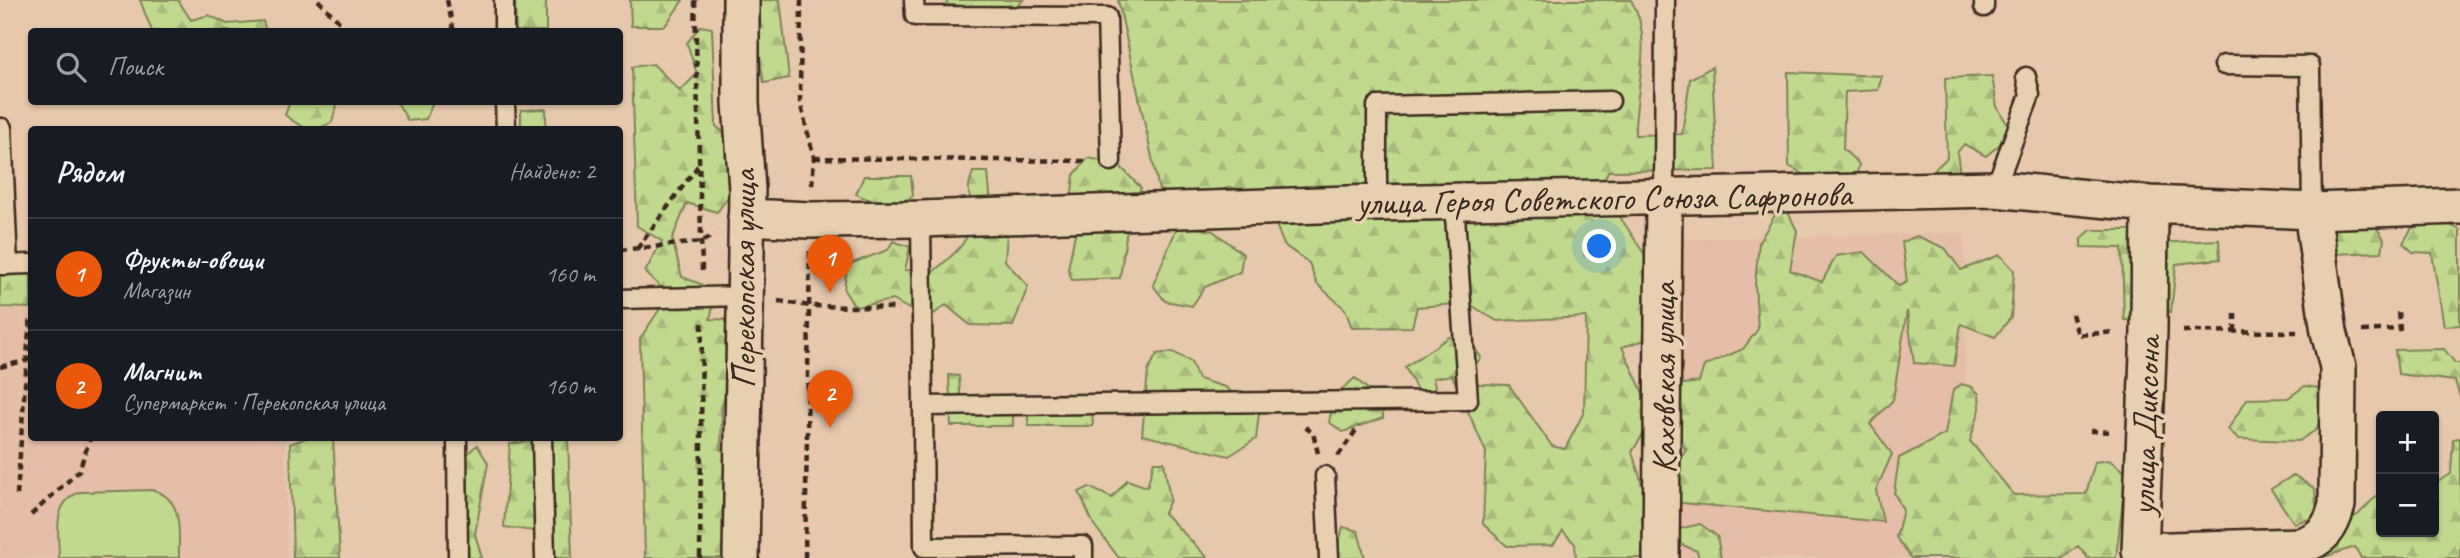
<!DOCTYPE html>
<html lang="ru">
<head>
<meta charset="utf-8">
<style>
  :root { --surface:#171b24; --page:#242831; --text:#f1f3f6; --muted:#9ea1a6; --line:#363941; --accent:#ea580c }
  body { margin:0; font-family:Caveat,sans-serif; background:var(--page); color:var(--text) }
  .controls { position:absolute; right:21px; bottom:21px; display:grid; overflow:hidden; border-radius:7px; box-shadow:0 2px 5px #0004 }
  .controls button { width:63px; height:63px; display:grid; place-items:center; padding:0; border:0; border-bottom:2px solid var(--line); background:var(--surface); color:var(--text); font:35px sans-serif }
  .you { position:absolute; left:1600px; top:247px; width:24px; height:24px; margin:-18px; border:5px solid #fff; border-radius:50%; background:#1a73e8; box-shadow:0 0 0 10px #1a73e833 }
  .badge { display:grid; place-items:center; width:46px; height:46px; border-radius:50%; background:var(--accent); color:#fff; font-size:23px; font-weight:700 }
  .pin { position:absolute; translate:-50% -58px; filter:drop-shadow(0 2px 4px #0008) }
  .pin::after { content:''; position:absolute; top:37px; width:24px; height:21px; background:inherit; clip-path:polygon(0 0,100% 0,50% 100%) }
  .list { margin:0; padding:0; list-style:none }
  h2 { display:flex; justify-content:space-between; align-items:center; height:91px; margin:0; padding:0 28px; font-size:30px }
  h2 small { font-size:23px; font-weight:400; color:var(--muted) }
  .list li { display:grid; grid-template-columns:46px 1fr auto; gap:21px; align-items:center; box-sizing:border-box; height:112px; padding:0 28px; border-top:2px solid var(--line) }
  .list b { display:block; font-size:26px; white-space:nowrap }
  .list p { margin:0; font-size:23px; white-space:nowrap; color:var(--muted) }
  .list em { font-size:23px; font-style:normal; color:var(--muted) }
  .icon { flex:none; width:38px; height:38px; fill:none; stroke:currentColor; stroke-width:2; stroke-linecap:round; stroke-linejoin:round }
  .map { position:relative; flex:none; width:2460px; height:558px; overflow:hidden }
  .search { position:absolute; background:var(--surface); box-shadow:0 2px 5px #0004; left:28px; top:28px; width:595px; height:77px; display:flex; align-items:center; gap:18px; box-sizing:border-box; padding:0 24px; border-radius:7px; color:var(--muted); font-size:26px }
  .panel { position:absolute; background:var(--surface); box-shadow:0 2px 5px #0004; left:28px; top:126px; width:595px; height:315px; border-radius:7px }
  .map>svg:first-child { display:block }
  .built { fill:#e5bea9 }
  .forest { fill:url(#forest-firs); stroke:#7e8256; stroke-width:2 }
  .pitch { fill:#c1d98f; stroke:#7e8256; stroke-width:2 }
  .lines { fill:none; stroke-linecap:round; stroke-linejoin:round }
  .lane-casing { stroke:#3b2a1e; stroke-width:23 }
  .street-casing { stroke:#3b2a1e; stroke-width:40 }
  .path { stroke:#3b2a1e; stroke-width:4.5; stroke-dasharray:7 5; stroke-linecap:butt }
  .lane { stroke:#e7d0b0; stroke-width:18 }
  .street { stroke:#e7d0b0; stroke-width:35 }
  .labels { text-anchor:middle; stroke-width:7; stroke-linejoin:round; paint-order:stroke }
  .street-label { font-size:35px; fill:#3b2a1e; stroke:#e7d0b0 }
</style>
</head>
<body>
<div class="map">
<svg width="2460" height="558" viewBox="0 0 2460 558">
  <defs>
    <pattern id="forest-firs" width="22" height="20" patternUnits="userSpaceOnUse" patternTransform="scale(1.75)"><rect width="22" height="20" fill="#c1d98f"/><path d="M5 1l3.5 6h-7zM16 11l3.5 6h-7z" fill="#a7ba7b"/></pattern>
  </defs>
  <rect width="100%" height="100%" fill="#e6c8ad"/>
  <filter id="ink" filterUnits="userSpaceOnUse"><feTurbulence type="fractalNoise" baseFrequency=".0143" numOctaves="2"/><feDisplacementMap in="SourceGraphic" scale="14" xChannelSelector="R" yChannelSelector="G"/><feConvolveMatrix kernelMatrix="1 2 1 2 8 2 1 2 1" color-interpolation-filters="sRGB"/></filter>
  <g filter="url(#ink)">
    <path class="built" d="M1965,233V558H1675L1680,239Z
      M0,309H31L32,438H285L287,558H0Z"/>
    <path class="forest" d="M178,0L191,20L209,15L227,24L263,21L266,31H152L140,0Z
      M515,0H546V31H516Z
      M630,0H683L665,26H631Z
      M750,0H780L789,78L764,83Z
      M946,0H1023L1013,10L948,5Z
      M1118,0H1631C1655,38 1634,93 1635,135L1682,134L1690,79L1712,67L1717,170L1608,171L1601,188L1645,255L1649,339L1622,347L1654,417L1632,452L1650,509L1642,558H1576L1575,544L1563,531L1553,545L1507,546L1483,524L1486,452L1452,375L1433,378L1438,400L1427,409L1405,367L1449,337L1472,343L1481,358L1469,372L1479,384L1509,385L1552,446L1565,449L1584,412L1586,317L1497,321L1468,303L1417,307L1412,327L1352,328L1345,309L1317,284L1309,263L1284,245L1264,194L1229,187L1200,202L1159,190Z
      M700,26L712,28L716,126L724,133L732,192L717,212L687,203L672,239L682,277L701,284L715,297L710,319L735,320L737,366L722,405L721,450L734,452V558H645L640,339L669,295L645,272L662,241L637,226L632,67L653,64L680,91L697,74L687,43Z
      M1788,72L1882,76L1878,90L1845,92L1843,149L1859,164L1856,178L1814,180L1789,166Z
      M1992,76L1997,107L2009,127L1999,145L1986,156L1964,144L1957,153L1961,181H1933L1936,168L1947,158L1945,78Z
      M290,102H338L332,122C312,134 303,129 285,115Z
      M397,102H433L426,119L408,121Z
      M546,109V129H521V110Z
      M1088,158L1118,164L1141,188L1128,222L1120,278L1072,280L1068,269L1076,229L1070,211L1074,175Z
      M973,172H988L991,206L1007,234L1005,261L1028,286L1013,326L970,325L946,305L927,319L893,300L855,307L844,290L847,265L888,250L893,241L910,247L905,270L934,271C953,255 972,242 972,214C972,193 964,196 973,172Z
      M864,176H911L913,196C899,206 870,202 856,194Z
      M1778,210L1788,212L1797,231L1790,270L1822,282L1836,256L1864,252L1899,286L1907,282L1902,242L1917,236L1945,248L1961,270L2000,255L2014,270L2011,317L1995,337L1961,324L1954,366L1914,363L1907,311L1893,400L1870,424L1892,454L1876,490L1883,522L1672,502L1666,480L1686,450L1665,417L1675,385L1699,382L1704,366L1743,349L1758,329L1755,284L1759,242Z
      M2443,221L2460,230V325L2444,326L2432,253L2413,252L2403,243L2412,228Z
      M1178,225L1213,231L1243,254L1240,272L1205,287L1192,306L1165,301L1153,285Z
      M2335,225H2375L2384,239L2382,252L2333,254L2317,244Z
      M2091,230H2136L2135,320H2124L2122,248L2081,247V239Z
      M2219,240L2220,259L2176,264L2171,312L2160,310L2155,243Z
      M31,257V308L0,307V258Z
      M2444,349L2455,363H2460V397L2455,381L2398,374L2395,350Z
      M1173,352L1191,362L1198,379L1225,387L1259,413L1256,439L1229,456L1142,435L1148,371L1157,354Z
      M949,375L959,376L961,408L971,414L1013,415V426H951Z
      M1355,378L1383,403V418L1343,432L1329,422L1335,395Z
      M1961,384L1972,387L1979,394L1980,409L1970,441L2014,495L2086,494L2095,462L2109,460L2126,473L2116,558H2088L2078,546L2063,558H1911L1896,537L1903,510L1894,493L1899,458L1945,434L1953,390Z
      M2305,386L2326,389L2328,422L2299,441L2239,439L2228,429L2247,399L2288,398Z
      M1028,411L1092,412L1093,426H1028Z
      M306,438H333L340,558H293L290,444Z
      M553,438H568L572,558H547L549,533L504,527L510,444Z
      M2460,438V558H2361L2355,547L2321,558H2308L2305,538L2358,515L2378,494L2381,493V532H2434V484L2451,474L2453,439Z
      M477,445L488,463L475,534L482,558H461L462,459Z
      M1154,462H1164L1170,500L1164,513L1208,558H1119L1094,525L1079,492L1089,487L1112,498L1127,480L1147,487Z
      M2294,475L2315,489L2317,517L2294,523L2271,489Z
      M1700,524L1717,536L1721,558H1699L1697,551L1678,543L1675,530Z
      M1343,527L1358,531L1365,558H1335Z"/>
    <path class="pitch" d="M154,490C185,501 178,531 179,558H59C59,533 51,503 80,492Z"/>
    <g class="lines">
      <defs>
        <path id="lane" d="M504,0V32
          M914,0L915,16L1107,17L1111,161
          M1984,0V7
          M2224,65L2310,66L2312,211
          M505,102L506,130
          M2,128L8,265
          M1995,189L2030,95L2026,77
          M1664,198L1665,0
          M1377,203V106L1610,101
          M921,219L923,406L1468,400L1454,202
          M0,265L32,264
          M620,299L744,296
          M923,406L924,547L1083,546V558
          M457,438L458,558
          M542,438L545,558
          M1325,476L1329,558"/>
        <path id="street" d="M741,0V103L747,189L741,558
          M2150,204L2149,330L2140,551L2300,546C2323,539 2331,528 2337,505L2338,367L2329,332L2312,211
          M746,217L809,220L921,219L1377,203L1995,189L2150,204L2312,211L2460,206
          M1661,558L1664,198"/>
      </defs>
      <use href="#lane" class="lane-casing"/>
      <use href="#street" class="street-casing"/>
      <path class="path" d="M318,0L349,32
        M447,0L454,32
        M695,0L702,272
        M801,0L800,102L814,158L812,186
        M814,158L1086,161
        M637,249L700,163
        M620,250L701,242L714,235
        M778,301L810,306L898,308
        M2235,313V332
        M2072,314L2078,335L2115,332
        M2183,331L2297,332
        M2362,331L2400,329L2398,312
        M0,367L32,359
        M1305,427L1313,433L1318,453
        M2090,431L2114,432
        M1338,456L1359,426
        M17,495L30,316
        M31,515L79,471L90,438
        M700,558L702,319
        M805,558L810,251"/>
      <use href="#lane" class="lane"/>
      <use href="#street" class="street"/>
    </g>
  </g>
  <g class="labels">
    <g class="street-label">
      <text transform="translate(1604 198) rotate(-1)" y="12">улица Героя Советского Союза Сафронова</text>
      <text transform="translate(743 279) rotate(-90)" y="12">Перекопская улица</text>
      <text transform="translate(1663 378) rotate(-90)" y="12">Каховская улица</text>
      <text transform="translate(2145 426) rotate(-88)" y="12">улица Диксона</text>
    </g>
  </g>
</svg>
<div class="controls">
<button>+</button>
<button>−</button>
</div>
<div class="you"></div>
<div class="pin badge" style="left:830px;top:293px">1</div>
<div class="pin badge" style="left:830px;top:428px">2</div>
<div class="search"><svg class="icon" aria-label="search" viewBox="0 0 24 24"><circle cx="10" cy="10" r="6"/><path d="M15 15l6 6"/></svg>Поиск</div>
<section class="panel">
<h2>Рядом<small>Найдено: 2</small></h2>
<ul class="list">
<li><span class="badge">1</span><div><b>Фрукты-овощи</b><p>Магазин</p></div><em>160 m</em></li>
<li><span class="badge">2</span><div><b>Магнит</b><p>Супермаркет · Перекопская улица</p></div><em>160 m</em></li>
</ul>
</section>
</div>
</body>
</html>
